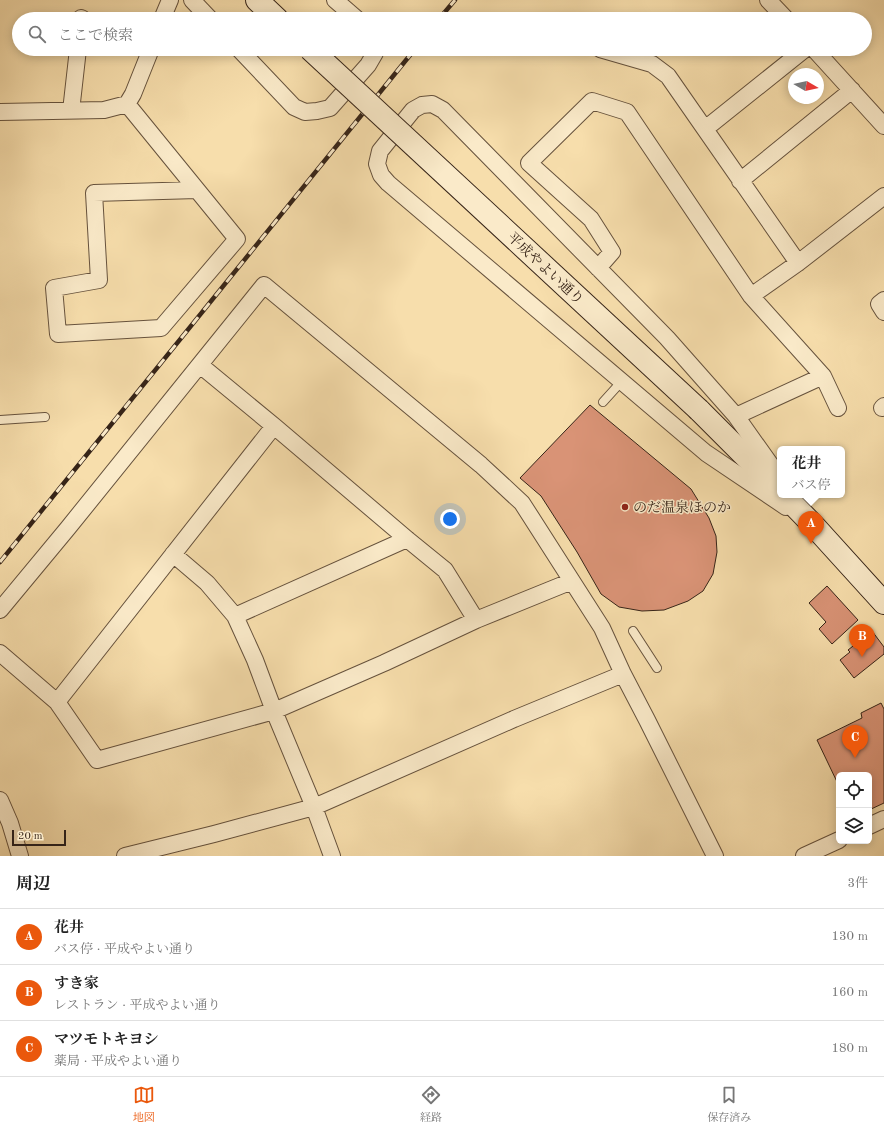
<!DOCTYPE html>
<html lang="ja">
<head>
<meta charset="utf-8">
<style>
  :root { --surface:#fff; --page:#f6f6f6; --text:#222; --muted:#767676; --line:#e0e0e0; --accent:#ea580c }
  body { margin:0; font-family:"Old Standard TT","Noto Serif JP",serif; background:var(--page); color:var(--text) }
  .controls { position:absolute; right:12px; bottom:12px; display:grid; overflow:hidden; border-radius:6px; box-shadow:0 2px 10px #0003 }
  .controls button { width:36px; height:36px; display:grid; place-items:center; padding:0; border:0; border-bottom:1px solid var(--line); background:var(--surface); color:var(--text); font:20px sans-serif }
  .compass { position:absolute; left:788px; top:68px; width:36px; height:36px; border-radius:50%; background:var(--surface); box-shadow:0 2px 10px #0003; rotate:99deg }
  .scale { position:absolute; left:12px; bottom:10px; width:54px; box-sizing:border-box; padding-left:4px; border:2px solid #362418; border-top:0; font-size:11px; line-height:14px; white-space:nowrap; color:#362418; -webkit-text-stroke:3px #faeac9; paint-order:stroke }
  .you { position:absolute; left:450px; top:519px; width:14px; height:14px; margin:-10px; border:3px solid #fff; border-radius:50%; background:#1a73e8; box-shadow:0 0 0 6px #1a73e833 }
  .badge { display:grid; place-items:center; width:26px; height:26px; border-radius:50%; background:var(--accent); color:#fff; font-size:13px; font-weight:700 }
  .pin { position:absolute; translate:-50% -33px; filter:drop-shadow(0 1px 2px #0008) }
  .pin::after { content:''; position:absolute; top:21px; width:14px; height:12px; background:inherit; clip-path:polygon(0 0,100% 0,50% 100%) }
  .popup { position:absolute; left:777px; top:446px; width:68px; height:52px; box-sizing:border-box; display:grid; place-content:center; border-radius:6px; background:var(--surface); filter:drop-shadow(0 1px 3px #0005); font-size:13px; white-space:nowrap; color:var(--muted) }
  .popup b { font-size:15px; color:var(--text) }
  .popup::after { content:''; position:absolute; left:50%; top:100%; margin-left:-8px; border:8px solid transparent; border-top-color:var(--surface) }
  .list { margin:0; padding:0; list-style:none }
  h2 { display:flex; justify-content:space-between; align-items:center; height:52px; margin:0; padding:0 16px; font-size:17px }
  h2 small { font-size:13px; font-weight:400; color:var(--muted) }
  .list li { display:grid; grid-template-columns:26px 1fr auto; gap:12px; align-items:center; box-sizing:border-box; height:56px; padding:0 16px; border-top:1px solid var(--line) }
  .list b { display:block; font-size:15px; white-space:nowrap }
  .list p { margin:0; font-size:13px; white-space:nowrap; color:var(--muted) }
  .list em { font-size:13px; font-style:normal; color:var(--muted) }
  .icon { flex:none; width:22px; height:22px; fill:none; stroke:currentColor; stroke-width:2; stroke-linecap:round; stroke-linejoin:round }
  .map { position:relative; flex:none; width:884px; height:856px; overflow:hidden }
  .search { position:absolute; background:var(--surface); box-shadow:0 2px 10px #0003; left:12px; right:12px; top:12px; height:44px; display:flex; align-items:center; gap:10px; box-sizing:border-box; padding:0 14px; border-radius:22px; color:var(--muted); font-size:15px }
  .sheet { height:220px; background:var(--surface) }
  nav { display:flex; justify-content:space-around; align-items:center; box-sizing:border-box; height:56px; border-top:1px solid var(--line); background:var(--surface); font-size:11px; color:var(--muted) }
  nav a { display:grid; justify-items:center; gap:2px }
  nav .on { color:var(--accent) }
  .map>svg:first-child { display:block }
  .building { fill:#d99376; stroke:#362418 }
  .lines { fill:none; stroke-linecap:round; stroke-linejoin:round }
  .lane-casing { stroke:#66523d; stroke-width:10 }
  .street-casing { stroke:#66523d; stroke-width:18 }
  .secondary-casing { stroke:#362418; stroke-width:24 }
  .lane { stroke:#faeac9; stroke-width:8 }
  .street { stroke:#faeac9; stroke-width:16 }
  .secondary { stroke:#faeac9; stroke-width:22 }
  .rail-casing { stroke:#362418; stroke-width:4.5 }
  .rail { stroke:#faeac9; stroke-width:3; stroke-dasharray:9; stroke-linecap:butt }
  .secondary-bridge-casing { stroke:#362418; stroke-width:24; stroke-linecap:butt }
  .secondary-bridge { stroke:#faeac9; stroke-width:22 }
  .poi-dot { fill:#8f2418; stroke:#faeac9; stroke-width:1.5 }
  .labels { text-anchor:middle; stroke-width:3; stroke-linejoin:round; paint-order:stroke }
  .street-label { font-size:14px; fill:#362418; stroke:#faeac9 }
  .poi-label { font-size:14px; fill:#362418; stroke:#faeac9; text-anchor:start }
</style>
</head>
<body>
<div class="map">
<svg width="884" height="856" viewBox="0 0 884 856">
  <rect width="100%" height="100%" fill="#f7deac"/>
  <filter id="stains"><feTurbulence type="fractalNoise" baseFrequency=".005" numOctaves="4"/><feColorMatrix values="0 0 0 0 .2 0 0 0 0 .09 0 0 0 0 .02 0 0 0 .5 -.17"/></filter>
  <radialGradient id="worn" r=".72"><stop offset=".6" stop-color="#630" stop-opacity="0"/><stop offset="1" stop-color="#630" stop-opacity=".3"/></radialGradient>
  <path class="building" d="M590,405L691,489L709,518L716,536L717,552L713,574L703,591L688,601L664,610L642,611L619,607L601,594L577,552L541,496L520,478Z
    M827,586L858,620L832,644L819,629L826,622L809,603Z
    M872,631L884,647V654L854,678L840,660L850,652L848,650Z
    M881,703L884,709V803L869,810V775H839V786L817,740L862,718L861,713Z"/>
  <g class="lines">
    <defs>
      <path id="lane" d="M603,402L622,381
        M0,420L45,417
        M633,631L657,668"/>
      <path id="street" d="M192,0L210,19
        M335,0L357,19
        M768,0L786,19
        M81,19V18L83,19
        M162,19L170,0
        M239,49L294,107L305,112L317,111L330,108L368,65L375,53V49
        M600,49L652,64L668,76L798,263
        M814,49L884,126
        M127,104L237,239L161,328L58,334L54,288L99,280L94,193L197,190
        M71,111L78,49
        M0,112L104,110L127,104L133,94L151,49
        M705,129L805,49
        M740,181L852,90
        M598,268L612,252L591,219L529,163L592,101L627,112L751,296L823,376L838,408
        M751,296L798,263L884,196
        M884,300L879,304L884,312
        M200,365L274,426L407,539L445,570L476,620
        M882,408L884,406
        M736,416L823,376
        M780,478L736,416L667,338L443,110L432,104L422,105L413,110L380,151L377,164L381,175L388,183L706,453L786,507
        M173,554L207,583L235,616L255,660L274,711L314,807L332,856
        M0,610L68,528L264,285L481,465L522,503L602,628L623,674L647,720L715,856
        M235,616L407,539
        M0,653L57,702L97,760L274,711L384,663L476,620L572,581
        M57,702L274,426
        M0,800L10,823L20,856
        M869,826L884,819
        M125,856L214,834L314,807L514,719L623,674
        M804,856L839,840"/>
      <path id="secondary" d="M257,0L277,19
        M699,410L780,491
        M784,495L815,527L884,603"/>
    </defs>
    <use href="#lane" class="lane-casing"/>
    <use href="#street" class="street-casing"/>
    <use href="#secondary" class="secondary-casing"/>
    <use href="#lane" class="lane"/>
    <use href="#street" class="street"/>
    <use href="#secondary" class="secondary"/>
    <defs>
      <path id="rail" d="M439,19L455,0
        M0,562L415,49"/>
    </defs>
    <use href="#rail" class="rail-casing"/>
    <use href="#rail" class="rail"/>
    <defs>
      <path id="secondary-bridge" d="M310,49L699,410"/>
    </defs>
    <use href="#secondary-bridge" class="secondary-bridge-casing"/>
    <use href="#secondary-bridge" class="secondary-bridge"/>
  </g>
  <circle class="poi-dot" cx="625" cy="507" r="4"/>
  <g class="labels">
    <g class="street-label">
      <text transform="translate(546 268) rotate(43)" y="5">平成やよい通り</text>
    </g>
    <g class="poi-label">
      <text x="633" y="512">のだ温泉ほのか</text>
    </g>
  </g>
  <rect width="100%" height="100%" filter="url(#stains)"/>
  <rect width="100%" height="100%" fill="url(#worn)"/>
</svg>
<div class="controls">
<button><svg class="icon" aria-label="locate" viewBox="0 0 24 24"><circle cx="12" cy="12" r="6"/><path d="M12 2v4M12 18v4M2 12h4M18 12h4"/></svg></button>
<button><svg class="icon" aria-label="layers" viewBox="0 0 24 24"><path d="M12 4l9 5-9 5-9-5zM3 14l9 5 9-5"/></svg></button>
</div>
<svg class="compass" viewBox="-18 -18 36 36"><path d="M0-13l5 13h-10z" fill="#e53935"/><path d="M0 13l5-13h-10z" fill="#767676"/></svg>
<div class="scale">20 m</div>
<div class="you"></div>
<div class="pin badge" style="left:811px;top:544px">A</div>
<div class="popup"><b>花井</b>バス停</div>
<div class="pin badge" style="left:862px;top:657px">B</div>
<div class="pin badge" style="left:855px;top:758px">C</div>
<div class="search"><svg class="icon" aria-label="search" viewBox="0 0 24 24"><circle cx="10" cy="10" r="6"/><path d="M15 15l6 6"/></svg>ここで検索</div>
</div>
<section class="sheet">
<h2>周辺<small>3件</small></h2>
<ul class="list">
<li><span class="badge">A</span><div><b>花井</b><p>バス停 · 平成やよい通り</p></div><em>130 m</em></li>
<li><span class="badge">B</span><div><b>すき家</b><p>レストラン · 平成やよい通り</p></div><em>160 m</em></li>
<li><span class="badge">C</span><div><b>マツモトキヨシ</b><p>薬局 · 平成やよい通り</p></div><em>180 m</em></li>
</ul>
</section>
<nav>
<a class="on"><svg class="icon" aria-label="map" viewBox="0 0 24 24"><path d="M3 6l6-2 6 2 6-2v14l-6 2-6-2-6 2zM9 4v14M15 6v14"/></svg>地図</a>
<a><svg class="icon" aria-label="directions" viewBox="0 0 24 24"><path d="M12 3l9 9-9 9-9-9zM9 14v-3h6M13 9l2 2-2 2"/></svg>経路</a>
<a><svg class="icon" aria-label="saved" viewBox="0 0 24 24"><path d="M7 4h10v16l-5-4-5 4z"/></svg>保存済み</a>
</nav>
</body>
</html>
